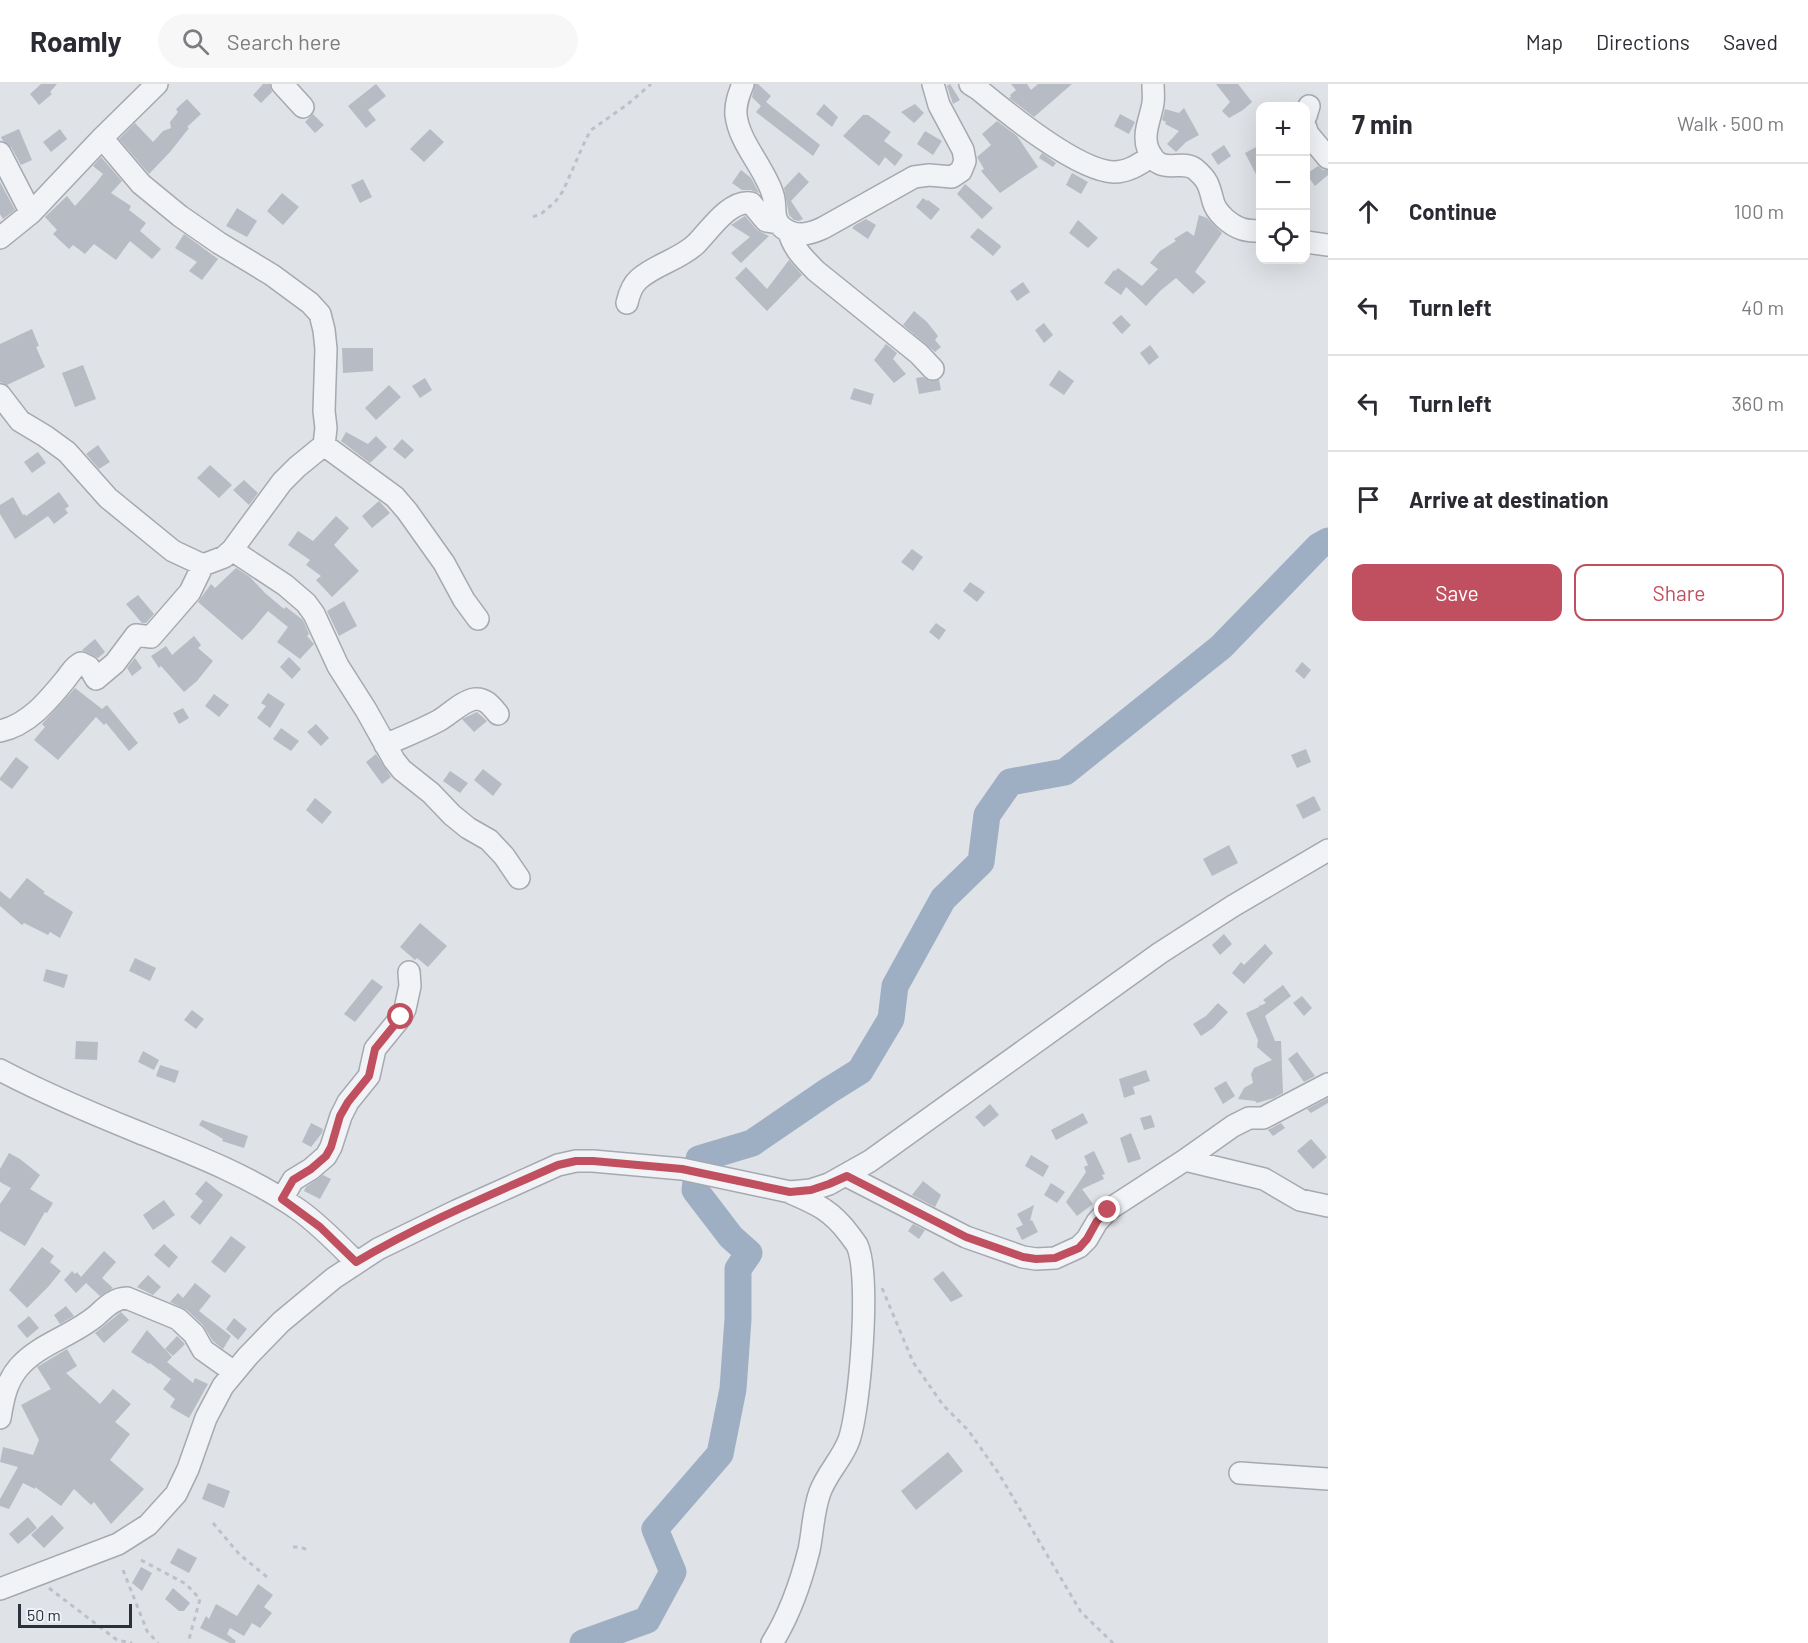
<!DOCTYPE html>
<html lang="en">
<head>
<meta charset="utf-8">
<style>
  :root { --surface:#fff; --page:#f7f7f7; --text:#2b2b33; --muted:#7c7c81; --line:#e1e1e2; --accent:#c0505f }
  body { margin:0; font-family:Barlow,sans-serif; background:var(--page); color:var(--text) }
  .controls { position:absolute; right:18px; top:18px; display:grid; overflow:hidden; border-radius:12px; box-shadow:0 6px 24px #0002 }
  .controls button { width:54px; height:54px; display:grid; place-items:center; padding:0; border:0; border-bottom:2px solid var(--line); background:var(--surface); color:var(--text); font:30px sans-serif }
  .scale { position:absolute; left:18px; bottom:15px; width:114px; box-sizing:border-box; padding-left:6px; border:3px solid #2a303c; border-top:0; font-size:16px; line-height:21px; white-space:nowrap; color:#2a303c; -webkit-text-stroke:4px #eef1f5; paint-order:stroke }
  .stop { position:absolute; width:18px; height:18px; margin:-14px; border:4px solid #c0505f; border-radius:50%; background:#fff }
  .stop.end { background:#c0505f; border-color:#fff; box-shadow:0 2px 6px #0008 }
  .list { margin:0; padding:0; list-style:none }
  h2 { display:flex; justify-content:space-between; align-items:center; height:78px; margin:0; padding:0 24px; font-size:26px }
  h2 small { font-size:20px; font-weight:400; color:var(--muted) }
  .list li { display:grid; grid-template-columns:39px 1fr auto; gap:18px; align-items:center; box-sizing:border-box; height:96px; padding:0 24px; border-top:2px solid var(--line) }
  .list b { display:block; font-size:22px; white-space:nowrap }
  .list em { font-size:20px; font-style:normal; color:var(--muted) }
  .actions { display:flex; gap:12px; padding:18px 24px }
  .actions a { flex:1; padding:14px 0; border:2px solid var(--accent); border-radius:12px; text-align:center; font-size:21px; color:var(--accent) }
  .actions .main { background:var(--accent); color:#fff }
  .icon { flex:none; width:33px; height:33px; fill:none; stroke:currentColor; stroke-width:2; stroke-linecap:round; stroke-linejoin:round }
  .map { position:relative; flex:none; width:1328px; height:1559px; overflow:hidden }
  header { display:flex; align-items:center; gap:36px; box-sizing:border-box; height:84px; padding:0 30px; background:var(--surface); border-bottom:2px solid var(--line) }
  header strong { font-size:28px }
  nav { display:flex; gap:33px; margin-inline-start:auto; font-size:21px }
  .search { width:420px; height:54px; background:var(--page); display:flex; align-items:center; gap:15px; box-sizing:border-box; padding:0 21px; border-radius:33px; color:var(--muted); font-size:22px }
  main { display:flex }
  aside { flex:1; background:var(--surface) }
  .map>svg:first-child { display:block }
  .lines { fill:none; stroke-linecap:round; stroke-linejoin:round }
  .river { stroke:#9eafc3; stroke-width:27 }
  .building { fill:#b7bbc3 }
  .minor-casing { stroke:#a5a9b0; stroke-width:24 }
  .path { stroke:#bdc0c6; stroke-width:3; stroke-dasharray:4.5 4.5; stroke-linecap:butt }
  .minor { stroke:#f1f3f6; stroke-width:21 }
  .route { stroke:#c0505f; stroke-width:8 }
</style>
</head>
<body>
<header>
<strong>Roamly</strong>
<div class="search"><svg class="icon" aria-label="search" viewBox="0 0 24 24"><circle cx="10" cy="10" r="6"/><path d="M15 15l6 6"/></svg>Search here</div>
<nav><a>Map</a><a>Directions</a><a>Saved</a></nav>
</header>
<main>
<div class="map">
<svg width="1328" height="1559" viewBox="0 0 1328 1559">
  <rect width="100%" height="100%" fill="#dfe2e7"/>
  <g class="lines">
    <path class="river" d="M583,1559L647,1536L673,1488L655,1445L720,1370L733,1305L738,1235V1185L749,1169L731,1153L695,1106L699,1075L752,1059L828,1007L860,987L891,935L895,902L943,815L981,778L987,731L1010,698L1065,688L1221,563L1319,462L1328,457"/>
  </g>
  <path class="building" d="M41,0H57L50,8L52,10L39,21L30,10Z
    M263,0H270L272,8L261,19L253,11Z
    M376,0L386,12L368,26L376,36L366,44L348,22Z
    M755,0H758L771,12L766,18L820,61L813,72L756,28L761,22L752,13Z
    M950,0L960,16L953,20L947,2Z
    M1011,0H1027L1031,6L1038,0H1072L1034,33L1009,14L1011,13L1010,11L1016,6Z
    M1216,0H1238L1252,18L1243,26L1229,34L1222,27L1230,18Z
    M187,15L201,30L187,43L189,44L170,68L149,90L119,55L135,39L153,58L163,47L171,44L170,38L178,28L176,25Z
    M824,20L838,33L832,43L816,30Z
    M915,20L924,29L914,39L901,28Z
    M1184,24L1199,51L1186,58L1176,68L1167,60L1179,47L1165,40L1166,38L1162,36L1165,25L1179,29Z
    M313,30L324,41L315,49L305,38Z
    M1120,30L1135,38L1129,50L1114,42Z
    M863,31H868L891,48L884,57L903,71L895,82L885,73L879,82L843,52Z
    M997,37L1017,52L1038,83L1000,109L981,87L984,85L977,73L991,61L982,50Z
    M19,45L32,76L21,81L11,63L3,57L1,53Z
    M60,45L67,55L51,68L43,58Z
    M430,45L444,58L424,78L410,65Z
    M925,47L942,57L933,71L917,60Z
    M1224,61L1231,72L1218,81L1211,70Z
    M1260,61V98L1245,69Z
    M1042,69L1056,79L1053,83L1039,74Z
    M101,73L122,97L111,109L131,122L129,126L146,139L140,147L161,165L152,175L130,157L116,176L94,160L85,170L73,161L69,165L53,150L57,146L45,133L67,112L75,122L96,99L103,90L93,82Z
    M1318,82L1323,86H1328V91L1315,102L1306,90Z
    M741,86L751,94L759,109L751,106H742L732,99Z
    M799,88L809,98L791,117L803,135L799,137L794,136L789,131L784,104Z
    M1072,89L1088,98L1081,110L1066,101Z
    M363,95L372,113L360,119L351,101Z
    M0,98L15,126L3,135L0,130Z
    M965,100L993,124L982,135L957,110Z
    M282,109L299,123L283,141L267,127Z
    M923,114L927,117L928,116L940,125L931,136L916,123Z
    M237,124L257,137L247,153L226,142Z
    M1199,131L1207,134L1222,149L1195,188L1206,198L1193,210L1176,194L1160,207L1146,222L1126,203L1121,211L1104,199L1114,186L1115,187L1118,184L1142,202L1158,185L1150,179L1160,167L1176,157L1174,155L1187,147L1194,152Z
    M745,132L757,146L769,152L741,179L731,169L750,153L731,141Z
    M866,135L876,141L868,155L852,144L855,141Z
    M1078,136L1098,154L1088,164L1069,149Z
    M978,144L1000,161L1001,163L993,172L970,153Z
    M184,150L218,175L202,196L189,187L197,178L175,164Z
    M789,176L802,191L767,227L735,194L746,183L767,205Z
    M1023,198L1030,208L1017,217L1010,207Z
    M914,227L927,238L938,252L935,256L941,263L935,268L903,241Z
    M1121,231L1131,241L1122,250L1112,239Z
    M1044,239L1053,251L1044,259L1035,246Z
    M32,245L39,262L36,263L45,283L7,301L0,298V260Z
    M886,260L897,269L893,275L906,290L894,299L874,276Z
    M1150,261L1159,273L1149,281L1140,269Z
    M342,264H373V287L343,289Z
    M83,281L96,315L75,323L62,289Z
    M1059,286L1074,297L1064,311L1049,301Z
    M923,293L930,297L939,296L941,306L919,310L916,294Z
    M425,294L432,306L420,314L412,302Z
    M389,301L401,313L376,336L365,324Z
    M854,304L874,310L871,321L850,315Z
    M346,348L368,360L376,352L387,363L370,379L341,357Z
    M402,355L414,366L405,375L393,365Z
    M98,361L110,378L99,385L86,370Z
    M38,368L46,379L32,389L24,378Z
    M210,381L232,401L219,414L197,394Z
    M244,396L258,409L249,421L233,406Z
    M59,408L69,422L65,425L68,429L54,440L48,432L15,455L0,430V421L13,413L23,431L25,430L26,432Z
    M379,417L390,429L372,444L362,432Z
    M336,432L349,444L334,461L359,487L332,513L316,496L321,492L306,481L310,476L288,461L298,447L313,457Z
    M912,465L923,473L913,487L901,478Z
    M236,484L250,493L265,509L284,525L286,523L303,536L309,550L307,552L314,560L300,575L277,558L288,543L268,527L253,545L242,556L198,518L211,500L215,504Z
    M970,498L985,508L977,518L963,507Z
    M138,511L154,530L146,539H142L126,520Z
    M344,517L357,542L339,552L327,527Z
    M936,539L946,546L939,556L929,548Z
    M194,552L201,561L198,564L213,577L197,597L184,608L161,582L159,584L151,572L166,562L172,571Z
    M95,555L105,568L98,574L82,566Z
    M289,573L301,585L292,595L280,583Z
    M135,574L142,584L132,592L127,584Z
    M1302,578L1311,586L1304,595L1295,587Z
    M75,604L102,625L107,621L138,659L129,667L106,639L104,641L96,633L58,676L34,656L45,643L42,640Z
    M268,609L285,620L270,644L257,634L266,622L261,619Z
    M214,610L229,621L219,633L205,622Z
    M183,624L189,634L179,640L173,629Z
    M477,628L487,637L474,648L462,635Z
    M316,640L329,654L321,662L307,648Z
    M281,644L299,657L291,667L273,655Z
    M1306,665L1311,678L1297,684L1291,671Z
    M376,670L391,693L382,700L366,678Z
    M16,673L29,683L12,705L0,696V694Z
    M483,685L502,700L493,712L474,696Z
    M450,687L468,699L460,709L443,697Z
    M1314,712L1321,726L1303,735L1296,721Z
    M315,714L332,728L322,740L306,726Z
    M1229,761L1238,779L1212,792L1203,775Z
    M27,794L45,808L43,809L73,828L60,854L50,848L48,851L24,839L22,841L0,822V807L10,815Z
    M420,839L447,862L428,883L417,874L415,876L400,863Z
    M1224,850L1232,860L1220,871L1212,861Z
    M1265,860L1273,869L1244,900L1232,889L1241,878L1244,881Z
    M135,874L156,884L150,897L129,887Z
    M46,885L68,891L64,904L43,897Z
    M372,895L383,903L355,938L344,930Z
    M1283,901L1291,912L1265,932L1275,957H1281L1283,1009L1274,1014L1257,1019L1255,1017L1238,1015L1244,1004L1253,999L1251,990L1254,984L1272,976L1257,963L1258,956L1246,929L1259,923V920L1260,922L1266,919L1263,916Z
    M1302,912L1312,924L1304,932L1293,919Z
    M1218,919L1228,928L1213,944L1201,952L1193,940L1206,932Z
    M192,926L204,935L196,945L184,936Z
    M76,957L98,958L97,976L75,975Z
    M143,967L159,976L154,986L138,978Z
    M1297,968L1315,992L1304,998L1288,975Z
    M160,981L179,987L175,999L156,992Z
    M1146,986L1150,997L1133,1003L1135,1010L1124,1014L1119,995Z
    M1226,997L1235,1012L1223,1020L1214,1004Z
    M1328,1014V1019L1311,1029L1307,1025Z
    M990,1020L999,1031L984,1043L975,1033Z
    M1083,1029L1088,1039L1056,1056L1051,1046Z
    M1151,1031L1155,1043L1144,1046L1140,1034Z
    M202,1036L248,1052L244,1064L222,1057L223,1055L199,1041Z
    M311,1039L323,1045L322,1049L311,1063L302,1058Z
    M1281,1039L1285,1044L1273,1052L1268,1046Z
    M1131,1049L1141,1075L1128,1079L1120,1054Z
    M1311,1055L1327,1073L1313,1085L1297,1067Z
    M1094,1067L1105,1090L1102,1091L1104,1095L1082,1105L1093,1120L1077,1132L1066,1118L1086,1088L1084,1083L1088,1081L1084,1072Z
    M9,1069L20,1075L40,1091L30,1105L53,1119L47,1129L45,1128L25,1162L0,1147V1120L11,1104L0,1098V1085Z
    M1031,1071L1049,1082L1043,1093L1025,1082Z
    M323,1091L331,1095L320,1115L304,1107L306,1103Z
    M206,1097L223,1111L200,1141L190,1133L203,1117L195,1110Z
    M923,1097L941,1111L935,1123L912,1111Z
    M1051,1099L1065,1108L1057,1119L1044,1111Z
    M164,1116L175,1131L153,1146L143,1131Z
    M1034,1121L1030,1137L1032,1136L1038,1148L1022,1156L1016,1144L1023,1141L1017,1130Z
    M913,1140L925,1146L919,1155L908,1147Z
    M231,1152L246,1163L225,1189L211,1178Z
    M164,1160L178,1173L169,1184L154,1171Z
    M42,1163L54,1172L50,1178L61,1187L48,1203L27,1224L9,1206Z
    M104,1167L116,1178L102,1194L113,1204L100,1212L86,1199L76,1209L64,1196L72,1187L75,1190L77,1188L81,1193Z
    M943,1187L963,1212L951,1218L933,1195Z
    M148,1191L161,1203L153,1211L137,1203Z
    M195,1199L211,1212L199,1227L231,1252L223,1265L213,1257L203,1241L187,1226L170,1218L178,1209L183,1214Z
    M66,1222L74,1232L60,1240L54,1231Z
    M121,1228L129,1236L104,1259L95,1249Z
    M29,1232L39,1244L27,1254L17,1242Z
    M234,1234L247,1245L238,1256L226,1245Z
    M147,1246L172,1273L167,1278L193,1299L195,1294L208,1300L189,1334L170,1323L175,1315L163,1305L171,1295L150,1279L149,1280L131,1268Z
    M177,1252L185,1260L173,1272L165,1265Z
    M67,1265L77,1282L66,1289L100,1320L113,1305L131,1320L115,1338L130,1350L110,1376L144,1405L111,1440L94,1418L91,1421L74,1405L61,1422L35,1403V1405L23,1399L9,1425L0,1422V1415L18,1383L0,1378L3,1363L33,1371L39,1356L21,1321L51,1305L37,1283Z
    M948,1368L963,1387L916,1426L901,1407Z
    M208,1399L230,1407L224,1424L202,1415Z
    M52,1431L64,1444L44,1464L31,1451Z
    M28,1433L37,1444L18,1460L9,1450Z
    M178,1464L197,1474L189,1489L170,1479Z
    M141,1483L152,1489L142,1507L132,1499Z
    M258,1500L273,1511L264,1523L272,1529L260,1544L252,1539L244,1552L230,1544L227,1550L236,1557L235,1559H230L200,1544L206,1532L209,1535L216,1520L237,1532Z
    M173,1504L190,1519L184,1527H179L165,1515Z"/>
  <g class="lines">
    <defs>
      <path id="minor" d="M282,0L303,23
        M743,0C739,10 735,20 736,31C739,59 765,84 773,111C777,123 771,135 783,144C796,154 810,150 823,144L914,93L929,91L952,93L961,87L965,77L963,66L939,21L933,0
        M970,0L978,5C1007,29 1078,87 1114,88C1129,88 1141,79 1152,72
        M1153,0C1153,6 1154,13 1153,19C1151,33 1142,50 1148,65C1160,94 1180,74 1195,85C1208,96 1209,101 1213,117C1216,129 1230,141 1242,145C1248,147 1255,147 1260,147
        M1306,32L1309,22
        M1306,44L1308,50L1328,74
        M0,69L31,129
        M789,148C793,164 804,175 816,187L919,270L933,285
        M0,154L31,129L102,54L157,0
        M1306,158L1328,161
        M627,219C629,210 632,201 639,195C656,180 679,176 696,160C709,147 730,115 751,119L766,137L778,139
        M0,311L20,337L45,352L67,368L108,414L173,467L203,481
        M324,361L395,413L407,427L444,479L464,516L478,535
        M232,466L285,501L306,519L314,530L338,582L366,626L394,676L402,686L431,709L452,731L468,744L489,756L504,772L519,794
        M0,647C28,641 47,618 65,596C70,590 74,582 81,579L89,583L96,595L115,579L136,551L151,553L190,508L203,481L224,473L232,466L282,398L297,383L324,361L326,344L324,327L326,265L324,246L320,230L310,219L272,191L219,159L180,132L141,100L102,54
        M385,661C403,653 421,646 438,637C449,631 462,617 475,615C486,614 492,623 498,630
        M0,986C45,1010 91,1029 138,1048C193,1070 250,1092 299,1126C320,1141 338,1160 356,1178
        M1185,1076L1264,1095L1300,1116L1328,1122
        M847,1092L966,1153L1023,1173L1036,1175L1055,1174L1079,1163L1087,1155L1097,1138L1108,1126L1185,1076L1233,1042L1249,1034H1263L1328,1000
        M282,1115L293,1096L311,1085L326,1072L331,1063L341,1032L348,1018L369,992L375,965L401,933L405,925L410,902L409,888
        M0,1334C3,1316 6,1298 19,1283C39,1260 72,1252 96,1232C105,1224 114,1214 127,1214L178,1235L194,1250L203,1266L234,1288
        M1240,1389L1328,1395
        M0,1505L118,1460L148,1441L176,1410L188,1385L206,1334L223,1302L248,1272L281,1238L334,1194L378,1165L456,1127L558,1081L576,1077H593L682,1085L790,1108L811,1106L829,1100L870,1077L1160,869L1233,822L1328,766
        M772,1559C789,1532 801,1498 809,1466C813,1447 813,1427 820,1408C827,1389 842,1375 849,1356C860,1324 871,1191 857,1161C855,1158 852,1154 849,1150C832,1127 817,1120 791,1109"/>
    </defs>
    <use href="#minor" class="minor-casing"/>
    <path class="path" d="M533,133L542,129L555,118L563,107L585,57L591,46L628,20L651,0
      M882,1204L913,1278L943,1321L968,1346L999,1390L1081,1528L1113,1559
      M213,1439L239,1470L267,1493
      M293,1463H300L308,1466
      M141,1476L186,1500L200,1515L188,1559
      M123,1486L147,1547L158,1559
      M49,1504L117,1556L132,1559"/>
    <use href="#minor" class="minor"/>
  </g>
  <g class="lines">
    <path class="route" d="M401,933L375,965L369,992L348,1018L340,1032L331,1063L326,1072L311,1085L293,1096L282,1115L320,1143L356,1178C420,1140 490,1111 558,1081L576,1077H593L682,1085L790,1108L811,1106L829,1100L847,1092L966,1153L1023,1173L1036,1175L1055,1174L1079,1164L1087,1155L1097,1137L1108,1126"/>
  </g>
</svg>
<div class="controls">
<button>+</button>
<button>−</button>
<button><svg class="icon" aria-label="locate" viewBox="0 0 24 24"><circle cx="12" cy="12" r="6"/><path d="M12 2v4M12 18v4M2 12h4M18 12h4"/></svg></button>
</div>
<div class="scale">50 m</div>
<div class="stop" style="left:401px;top:933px"></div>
<div class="stop end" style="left:1108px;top:1126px"></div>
</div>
<aside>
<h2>7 min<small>Walk · 500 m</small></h2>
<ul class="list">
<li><svg class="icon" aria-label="ahead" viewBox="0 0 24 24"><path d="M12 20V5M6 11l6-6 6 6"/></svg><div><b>Continue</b></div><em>100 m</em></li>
<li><svg class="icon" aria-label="left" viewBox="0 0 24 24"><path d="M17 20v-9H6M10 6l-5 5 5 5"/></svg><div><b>Turn left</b></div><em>40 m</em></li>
<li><svg class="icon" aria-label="left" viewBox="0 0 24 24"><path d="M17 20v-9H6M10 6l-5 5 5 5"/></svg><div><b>Turn left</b></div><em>360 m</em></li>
<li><svg class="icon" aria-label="arrive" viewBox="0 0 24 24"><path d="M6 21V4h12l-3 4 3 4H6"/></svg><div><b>Arrive at destination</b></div></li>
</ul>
<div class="actions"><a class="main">Save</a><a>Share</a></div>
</aside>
</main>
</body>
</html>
